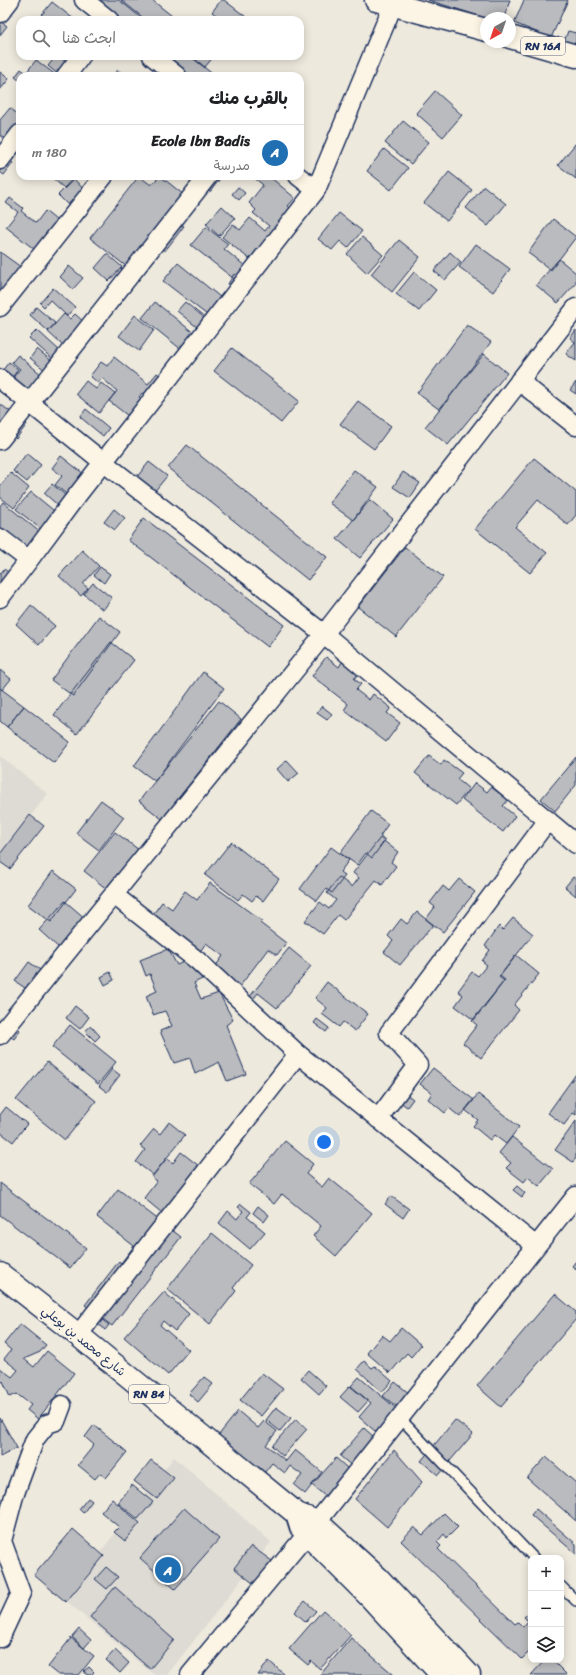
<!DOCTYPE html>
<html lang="ar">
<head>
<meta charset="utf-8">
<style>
  :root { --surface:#fff; --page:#f2f2f2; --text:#202124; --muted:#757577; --line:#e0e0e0; --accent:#1f6fb2 }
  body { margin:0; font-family:Sriracha,"Playpen Sans Arabic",sans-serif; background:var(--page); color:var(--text); direction:rtl }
  .controls { position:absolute; right:12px; bottom:12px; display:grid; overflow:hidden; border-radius:8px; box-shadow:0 2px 10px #0003 }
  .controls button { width:36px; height:36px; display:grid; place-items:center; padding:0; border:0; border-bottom:1px solid var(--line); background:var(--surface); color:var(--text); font:20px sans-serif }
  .compass { position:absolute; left:480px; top:12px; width:36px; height:36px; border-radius:50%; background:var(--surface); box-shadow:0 2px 10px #0003; rotate:220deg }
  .you { position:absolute; left:324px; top:1142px; width:14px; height:14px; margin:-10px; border:3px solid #fff; border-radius:50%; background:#1a73e8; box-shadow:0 0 0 6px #1a73e833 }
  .badge { display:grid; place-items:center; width:26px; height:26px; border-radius:50%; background:var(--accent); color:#fff; font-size:13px; font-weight:700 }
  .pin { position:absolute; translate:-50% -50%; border:2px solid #fff; box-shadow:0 1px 4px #0006 }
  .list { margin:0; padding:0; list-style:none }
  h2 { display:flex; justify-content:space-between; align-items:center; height:52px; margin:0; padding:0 16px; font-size:17px }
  h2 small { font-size:13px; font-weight:400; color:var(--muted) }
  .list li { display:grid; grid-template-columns:26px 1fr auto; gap:12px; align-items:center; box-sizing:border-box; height:56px; padding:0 16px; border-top:1px solid var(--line) }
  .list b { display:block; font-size:15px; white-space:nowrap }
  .list p { margin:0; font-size:13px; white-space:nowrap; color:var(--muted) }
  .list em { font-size:13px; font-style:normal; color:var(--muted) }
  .icon { flex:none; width:22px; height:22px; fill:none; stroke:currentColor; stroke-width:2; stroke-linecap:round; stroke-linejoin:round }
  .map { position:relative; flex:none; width:576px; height:1675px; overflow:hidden; direction:ltr }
  .search { position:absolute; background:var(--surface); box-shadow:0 2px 10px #0003; left:16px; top:16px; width:288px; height:44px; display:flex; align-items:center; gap:10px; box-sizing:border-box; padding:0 14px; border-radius:12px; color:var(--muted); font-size:15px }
  .panel { position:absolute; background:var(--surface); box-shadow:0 2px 10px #0003; left:16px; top:72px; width:288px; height:108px; border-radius:12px; direction:rtl }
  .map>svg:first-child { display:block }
  .built { fill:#dedbd4 }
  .building { fill:#babbbe; stroke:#1b2f5e }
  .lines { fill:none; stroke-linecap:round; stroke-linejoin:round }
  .service-casing { stroke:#1b2f5e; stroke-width:12 }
  .minor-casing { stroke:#1b2f5e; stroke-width:21 }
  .primary-casing { stroke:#1b2f5e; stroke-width:25 }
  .service { stroke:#fcf5e5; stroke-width:9 }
  .minor { stroke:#fcf5e5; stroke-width:18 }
  .primary { stroke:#fcf5e5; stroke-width:22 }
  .labels { text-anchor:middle; stroke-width:4; stroke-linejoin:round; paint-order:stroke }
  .shield { fill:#fcf5e5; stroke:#5e6a86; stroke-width:1 }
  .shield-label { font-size:11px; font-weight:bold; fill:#1b2f5e }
  .street-label { font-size:12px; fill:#1b2f5e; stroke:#fcf5e5 }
</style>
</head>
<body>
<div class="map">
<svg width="576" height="1675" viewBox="0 0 576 1675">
  <rect width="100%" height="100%" fill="#eee9dd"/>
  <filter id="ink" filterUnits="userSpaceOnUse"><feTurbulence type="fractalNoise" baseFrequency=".025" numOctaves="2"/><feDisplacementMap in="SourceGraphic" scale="8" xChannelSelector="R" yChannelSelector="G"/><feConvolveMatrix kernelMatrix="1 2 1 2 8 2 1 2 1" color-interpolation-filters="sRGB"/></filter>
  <g filter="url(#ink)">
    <path class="built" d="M0,756L48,794L0,854Z
      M174,1457L271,1542L167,1675H154L64,1599Z"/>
    <path class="building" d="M96,0H119L144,20H113Z
      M121,0H152L177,20H146Z
      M221,0H224L250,20H222L212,12Z
      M428,0H510L504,18H486Z
      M524,0H568L551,38L514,23Z
      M52,2L75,20H40L38,19Z
      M0,21L7,26L0,35Z
      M568,31L576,33V43L572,55L554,48L558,37L565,39Z
      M56,56H58L78,71L60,76L48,66Z
      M158,56H190L215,76H183Z
      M191,56H214L205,67Z
      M268,56H276L273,60Z
      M36,60L57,76H20V81L15,77L21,69L26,73Z
      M118,70L125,76H113Z
      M0,72L9,79L0,90Z
      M435,91L462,115L443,137L416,113Z
      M10,108L20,116V150L0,135V120Z
      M403,121L429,142L411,164L385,143Z
      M576,143V179L558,165Z
      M384,149L408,168L391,190L367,171Z
      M0,152L13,163L4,175L0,172Z
      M449,172L472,190L447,221L424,203Z
      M50,176H75L64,188Z
      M139,176L151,185L160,176L193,202L178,221L184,226L165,251L159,246L127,267L90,238Z
      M190,176H222L210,192Z
      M252,176H269L295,198L288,206L301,218L263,270L222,237L233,224L240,230L250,218L265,231L269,226L253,213L256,210L249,203L263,185Z
      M74,179L88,194L72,209L58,195Z
      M484,186L506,204L488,226L466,208Z
      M238,187L245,193L239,200L232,194Z
      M10,198L23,208L21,211L36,223L45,211L61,224L39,253L6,227L18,212L6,203Z
      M222,206L235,218L219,236L206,224Z
      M339,213L362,231L348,248L340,241L332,250L318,239Z
      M553,219L576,237L551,270L528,253Z
      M206,227L228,244L224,249L245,266L234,279L191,245Z
      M362,237L383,255L367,273L347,254Z
      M399,240L420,257L392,292L371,274Z
      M476,244L510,269L493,292L459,267Z
      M0,252L32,275L0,301Z
      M450,252L461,262L445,280L434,271Z
      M107,254L122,267L109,281L95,268Z
      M559,259L576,273V283L558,303L536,285Z
      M178,263L225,301L211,318L163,281Z
      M69,266L83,278L73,289L60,277Z
      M414,272L436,290L419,311L396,294Z
      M234,274L248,282L241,292L228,284Z
      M53,288L75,307L67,316L50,300L44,307L40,303Z
      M155,302L200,338L187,354L142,318Z
      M185,302L211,323L203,332L177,311Z
      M36,307L55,323L48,331L30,315Z
      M64,314L70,319L75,314L94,331L73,355L48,332Z
      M135,315L154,330L139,351L119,336Z
      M467,325L491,342L440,410L417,393Z
      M37,330L60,351L64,369L29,338Z
      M576,330V361L566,354L575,342L570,338Z
      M232,348L299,401L281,423L214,371Z
      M37,349L53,362L46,371L30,358Z
      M484,354L507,373L448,445L425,427Z
      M18,355L54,385L34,411L5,387L20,369L12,362Z
      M114,357L148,384L157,373L173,386L158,405L142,393L139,397L156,410L142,427L109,401L117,391L102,378L98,383L90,376L101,362L107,366Z
      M9,362L18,369L12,378L2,371Z
      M86,381L96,389L101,383L115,393L99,413L76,394Z
      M576,382V394L570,390Z
      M358,401L391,426L374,449L340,424Z
      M0,404L27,424L16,439L10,434L0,441Z
      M86,409L109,428L103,436L80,417Z
      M187,445L327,557L308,580L168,468Z
      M27,453L41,465L27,482L13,471Z
      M61,456L89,478L73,499L55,485L62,476L52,468Z
      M534,458L576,492V515L568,525L538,500L515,527L547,553L530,573L475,529Z
      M149,462L167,476L154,492L136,478Z
      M354,470L378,487L353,520L329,503Z
      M403,472L420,483L410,498L393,487Z
      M11,473L29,488L14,508L0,497V486Z
      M52,484L70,499L62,509L44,493Z
      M31,492L69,523L54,540L16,509Z
      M370,500L393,519L360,558L337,539Z
      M3,502L53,543L37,562L0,531V506Z
      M114,509L125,518L115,530L104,522Z
      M144,518L284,625L268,647L128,540Z
      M405,547L443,577L396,637L358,607Z
      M82,550L99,566L83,584L88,588L81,596L59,576Z
      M100,567L110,574L104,583L94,575Z
      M4,569L20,581L0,584V574Z
      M93,583L112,598L103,610L84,594Z
      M31,605L55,626L39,645L16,624Z
      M99,616L120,632L73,696L51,680Z
      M111,642L134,660L77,734L54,715Z
      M326,657L339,667L342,662L358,674L354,679L361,684L356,690L369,700L373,694L391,708L387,713L400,723L386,742L344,710L348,704L312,676Z
      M0,670L11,679L2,690L0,688Z
      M203,672L224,688L155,781L134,766Z
      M0,688L24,706L7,727L0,721Z
      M219,701L241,719L162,819L139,801Z
      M24,706L70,742L54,763L7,727Z
      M322,706L332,714L327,720L317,713Z
      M429,756L441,765L444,760L462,773L457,779L469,789L456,805L415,773Z
      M576,757V785L555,811L541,799Z
      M287,760L299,773L288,782L277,769Z
      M475,783L487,792L491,787L508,800L503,806L515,816L503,832L462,800Z
      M101,800L124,817L99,850L76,833Z
      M371,811L388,824L380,836L385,840L372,858L366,853L357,865L340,853Z
      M30,815L44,826L10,869L0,862V854Z
      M115,832L139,850L108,890L84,871Z
      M380,838L398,852L391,862L396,866L382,885L376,880L344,920L338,915L323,934L305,921L320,902L329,909L336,900L327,893L339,877L352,887L359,878L353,873Z
      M231,842L279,879L263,901L256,896L252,901L243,894L238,900L205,875Z
      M331,847L349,860L340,872L345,876L332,893L326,889L317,901L300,889Z
      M53,871L76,889L51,922L28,905Z
      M573,877L576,879V896L565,887Z
      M459,879L475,892L443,932L426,919L435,907L430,903L443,886L449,891Z
      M210,883L262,921L260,923L286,943L277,955L268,949L237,990L212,971L223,956L206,943L199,953L151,917L162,902L172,909L185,891L197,900Z
      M65,901L86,919L60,949L39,930Z
      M417,912L433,925L400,965L384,952L393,941L388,936L401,919L407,924Z
      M513,918L533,934L500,976L505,980L474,1020L455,1006L463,995L458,991L472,972L478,976L487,965L482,961L490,950L485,946L499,926L503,930Z
      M289,948L311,966L277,1008L258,993L250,1003L247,1000Z
      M168,949L177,965L192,958L202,979L194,983L201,999L219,993L233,1020L226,1025L246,1074L227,1081L219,1062L195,1074L190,1058L174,1063L160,1031L172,1026L165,1011L153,1015L146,996L157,991L150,974L146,976L140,960Z
      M516,955L539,974L514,1005L519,1010L481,1058L463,1043L477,1025L472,1021L504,981L499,977Z
      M29,962L46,974L32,993L15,981Z
      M110,972L114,980L105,985L101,977Z
      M327,982L368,1014L355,1031L343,1022L339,1027L322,1014L327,1008L315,998Z
      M75,1006L89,1017L80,1029L66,1018Z
      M317,1019L329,1028L326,1032L314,1023Z
      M12,1024L20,1030L14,1039L6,1033Z
      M70,1025L116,1062L98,1084L52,1047Z
      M91,1026L100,1036L95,1041L85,1031Z
      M47,1062L96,1101L65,1140L16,1100Z
      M433,1068L474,1100L460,1117L449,1108L445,1113L428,1099L432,1093L420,1084Z
      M112,1069L120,1075L107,1092L99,1086Z
      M576,1074V1115L573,1113L564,1125L548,1113Z
      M396,1087L413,1099L407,1107L391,1095Z
      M478,1094L519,1127L506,1144L494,1135L490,1140L473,1126L478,1120L465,1110Z
      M6,1107L27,1124L13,1142L0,1132V1115Z
      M576,1121V1158L573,1162L555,1150Z
      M169,1122L185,1135L153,1175L136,1162L145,1150L140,1146L154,1129L160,1134Z
      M512,1137L553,1169L539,1186L528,1177L524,1182L506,1168L511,1163L499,1153Z
      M285,1141L313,1164L306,1174L322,1187L329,1178L372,1213L336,1256L313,1236L321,1226L282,1194L274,1204L249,1184Z
      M181,1152L199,1166L162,1213L144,1198L157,1181L152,1177L167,1158L173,1163Z
      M0,1183L86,1248L70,1268L0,1215Z
      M517,1186L525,1193L522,1197L513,1190Z
      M118,1189L181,1237L112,1326L85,1305L119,1261L121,1263L134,1246L97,1217Z
      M391,1196L409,1209L403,1218L385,1204Z
      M241,1204L251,1212L247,1217L265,1232L250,1249L219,1223L228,1211L237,1219L243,1211L238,1207Z
      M258,1206L269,1215L264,1222L253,1213Z
      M212,1233L251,1265L233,1288L236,1291L210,1324L167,1289Z
      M576,1261V1270L572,1266Z
      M164,1292L189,1314L175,1331L163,1321L160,1325L189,1350L168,1375L124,1337Z
      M555,1294L576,1312V1319L501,1407L477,1386Z
      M96,1315L109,1325L105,1330L92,1319Z
      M20,1324L46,1345L40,1352L24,1359L34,1367L47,1351L74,1373L38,1419L27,1410L31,1405L17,1394L10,1397L3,1381L0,1384V1368L12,1377L18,1370L4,1359L11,1350L4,1344Z
      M401,1328L421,1345L411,1357L407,1353L390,1373L367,1353L382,1335L390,1341Z
      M364,1361L372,1368L375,1366L392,1381L382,1392L357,1369Z
      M308,1370L326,1386L319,1394L301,1378Z
      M262,1373L283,1389L261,1416L240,1400Z
      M204,1377L213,1384L198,1402L189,1394Z
      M359,1377L405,1416L385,1440L359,1417L371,1403L351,1386Z
      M395,1382L416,1399L405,1413L383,1396Z
      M350,1386L368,1401L358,1412L340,1397Z
      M276,1407L291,1418L280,1431L266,1420Z
      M238,1411L258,1428L264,1421L277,1431L266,1445L286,1461L295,1450L322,1472L305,1494L294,1485L302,1475L290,1466L285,1473L272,1463L264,1473L218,1436Z
      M0,1418L17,1448L0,1457Z
      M296,1419L307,1429L283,1456L272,1446Z
      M455,1420L473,1434L438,1475L421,1461Z
      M94,1425L127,1452L106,1478L100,1473L95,1479L78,1465L94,1445L85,1437Z
      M364,1428L384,1446L360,1473L340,1456Z
      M394,1450L422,1482L387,1527L355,1499Z
      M546,1457L576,1483V1521L527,1478Z
      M336,1458L356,1476L333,1503L312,1485Z
      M151,1460L174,1478L157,1499L134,1481Z
      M132,1485L153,1502L138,1519L118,1503Z
      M88,1498L92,1501L83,1513L79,1509Z
      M112,1499L140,1523L125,1541L114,1532L119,1527L101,1512Z
      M184,1508L219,1539L175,1589L140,1558Z
      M536,1509L576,1544V1554L531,1515Z
      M444,1513L458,1527L447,1538L444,1534L437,1542L441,1546L438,1549L515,1624L518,1622L523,1627L528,1621L524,1617L531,1610V1650L522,1659L401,1541L414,1527L423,1535Z
      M73,1529L104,1556L66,1602L34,1575Z
      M251,1546L272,1561L254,1584L234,1568Z
      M106,1567L118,1577L107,1589L95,1579Z
      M115,1587L174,1640L150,1669L90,1617Z
      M305,1601L316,1611L306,1622L295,1612Z
      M323,1610L351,1635L320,1669L311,1661L308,1665L289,1649Z
      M79,1629L91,1640L84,1648L72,1637Z
      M71,1638L94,1656L79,1675H58L48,1667Z
      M351,1638L394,1675H320Z
      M115,1650L129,1663L120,1673L106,1660Z
      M545,1660H552L567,1675H531Z
      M269,1661L285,1675H258Z
      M89,1667L94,1672L91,1675H87L84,1671Z"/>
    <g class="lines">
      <defs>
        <path id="service" d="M399,1417L534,1558
          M561,1586L576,1601"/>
        <path id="minor" d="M84,0L109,20
          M0,13L10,0
          M152,56L177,76
          M66,76L81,56
          M0,160L20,134
          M316,190L393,5
          M0,307L104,176
          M0,379L103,462L324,634L576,844
          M519,381L576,426
          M0,440L208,176
          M0,538L29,560
          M0,598L29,560L72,502L316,190L298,176
          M114,895L198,961L298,1054L536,1246
          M0,1035L324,634L576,308
          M378,1119L418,1065L389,1033L548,820
          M78,1335L298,1054
          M0,1638L21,1593L2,1541L14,1496L35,1439L47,1424L56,1421L62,1405
          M190,1675L317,1522L576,1196"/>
        <path id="primary" d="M376,0L486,30
          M510,37L576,56
          M0,1274L78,1335L297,1514L317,1522L378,1578L469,1675
          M297,1514L301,1527L307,1534L372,1599L442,1675"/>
      </defs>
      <use href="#service" class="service-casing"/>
      <use href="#minor" class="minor-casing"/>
      <use href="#primary" class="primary-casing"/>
      <use href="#service" class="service"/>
      <use href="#minor" class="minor"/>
      <use href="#primary" class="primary"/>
    </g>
  </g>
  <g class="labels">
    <g class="shield">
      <rect x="521" y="37" width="44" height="18" rx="3"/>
      <rect x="129" y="1385" width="40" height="18" rx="3"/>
    </g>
    <g class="shield-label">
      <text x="543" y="50">RN 16A</text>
      <text x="149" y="1398">RN 84</text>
    </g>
    <g class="street-label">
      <text transform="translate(84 1341) rotate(39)" y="4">شارع محمد بن بوعلي</text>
    </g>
  </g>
</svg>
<div class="controls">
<button>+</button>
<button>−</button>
<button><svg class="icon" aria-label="layers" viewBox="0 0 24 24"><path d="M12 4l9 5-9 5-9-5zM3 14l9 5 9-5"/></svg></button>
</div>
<svg class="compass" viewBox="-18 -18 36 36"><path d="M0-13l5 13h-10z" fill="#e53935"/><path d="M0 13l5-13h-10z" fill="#757577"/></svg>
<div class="you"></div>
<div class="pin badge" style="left:168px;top:1570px">A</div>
<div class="search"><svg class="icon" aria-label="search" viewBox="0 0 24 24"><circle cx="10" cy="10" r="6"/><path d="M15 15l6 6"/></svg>ابحث هنا</div>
<section class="panel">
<h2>بالقرب منك<small></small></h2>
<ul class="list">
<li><span class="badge">A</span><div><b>Ecole Ibn Badis</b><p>مدرسة</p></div><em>180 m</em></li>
</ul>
</section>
</div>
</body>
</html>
